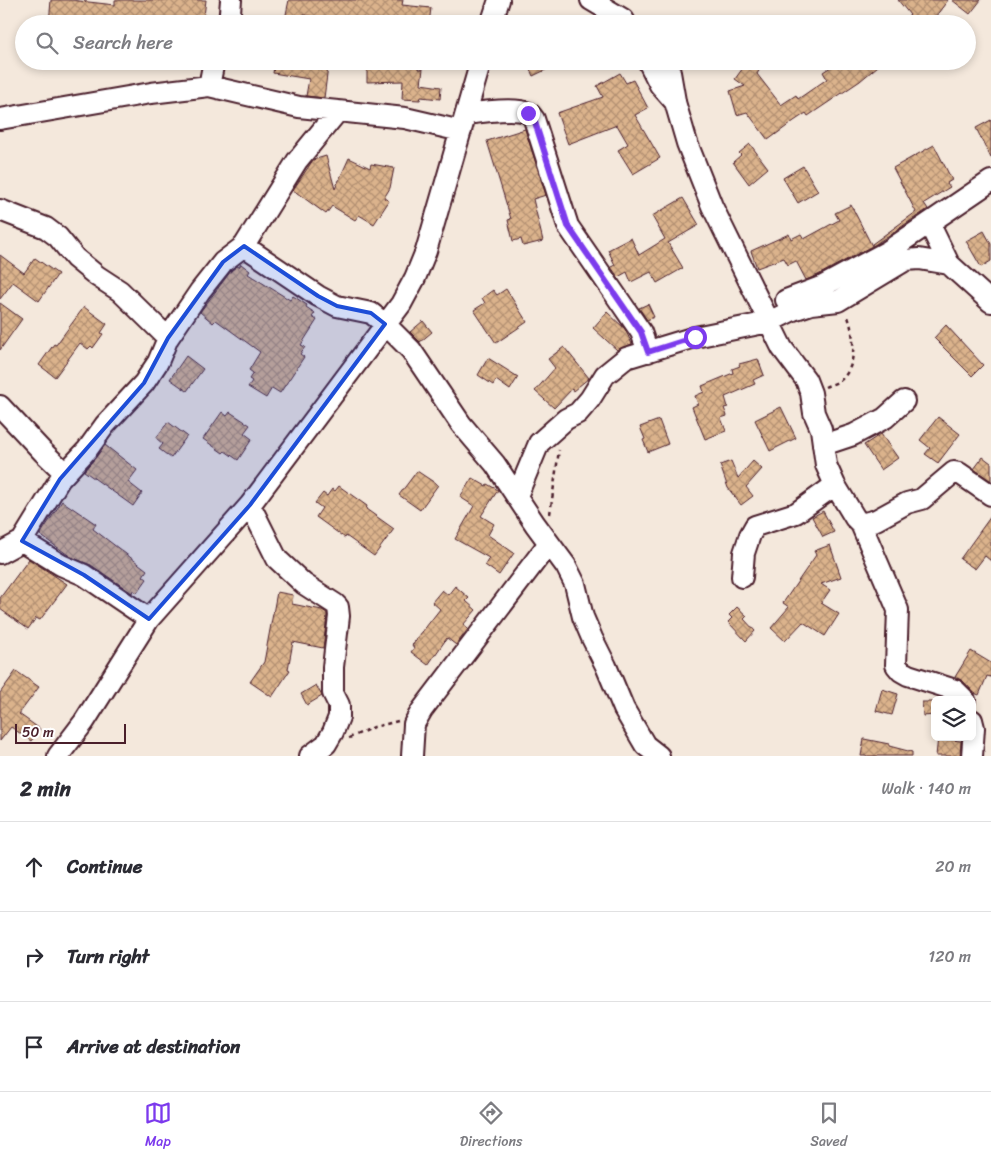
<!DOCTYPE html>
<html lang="en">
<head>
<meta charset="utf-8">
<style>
  :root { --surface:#fff; --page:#f7f7f7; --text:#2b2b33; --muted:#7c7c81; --line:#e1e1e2; --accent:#7c3aed }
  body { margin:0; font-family:Sriracha,sans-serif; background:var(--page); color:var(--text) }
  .controls { position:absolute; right:15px; bottom:15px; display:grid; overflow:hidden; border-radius:8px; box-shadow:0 2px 8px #0003 }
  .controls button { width:45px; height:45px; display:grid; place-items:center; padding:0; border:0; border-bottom:1px solid var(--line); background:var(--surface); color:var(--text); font:25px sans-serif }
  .scale { position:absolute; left:15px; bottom:12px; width:111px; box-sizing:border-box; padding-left:5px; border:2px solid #4a1f2b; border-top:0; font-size:14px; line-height:18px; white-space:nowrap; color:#4a1f2b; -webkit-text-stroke:4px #fff; paint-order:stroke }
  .stop { position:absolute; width:15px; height:15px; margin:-11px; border:4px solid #7c3aed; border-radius:50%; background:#fff }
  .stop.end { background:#7c3aed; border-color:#fff; box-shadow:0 1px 5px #0008 }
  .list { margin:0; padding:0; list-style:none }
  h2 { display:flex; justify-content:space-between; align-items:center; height:65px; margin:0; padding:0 20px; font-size:21px }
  h2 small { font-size:16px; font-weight:400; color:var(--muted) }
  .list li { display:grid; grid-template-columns:32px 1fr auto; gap:15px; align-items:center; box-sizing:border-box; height:90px; padding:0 20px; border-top:1px solid var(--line) }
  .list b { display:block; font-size:19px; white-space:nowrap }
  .list em { font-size:16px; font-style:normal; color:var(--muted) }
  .icon { flex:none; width:28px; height:28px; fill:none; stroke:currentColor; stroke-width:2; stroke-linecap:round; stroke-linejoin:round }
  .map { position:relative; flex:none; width:991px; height:756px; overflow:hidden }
  .search { position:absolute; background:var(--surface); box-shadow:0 2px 8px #0003; left:15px; right:15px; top:15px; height:55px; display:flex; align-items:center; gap:12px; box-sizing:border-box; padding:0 18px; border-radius:28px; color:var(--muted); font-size:19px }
  .sheet { height:335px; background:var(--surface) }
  nav { display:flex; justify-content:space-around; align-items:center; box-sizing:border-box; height:70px; border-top:1px solid var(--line); background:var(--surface); font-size:14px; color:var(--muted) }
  nav a { display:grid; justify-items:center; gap:2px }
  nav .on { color:var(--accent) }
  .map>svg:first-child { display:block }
  .building { fill:url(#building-cross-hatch); stroke:#4a1f2b }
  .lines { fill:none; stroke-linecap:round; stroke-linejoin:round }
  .minor-casing { stroke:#4a1f2b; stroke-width:24 }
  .path { stroke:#4a1f2b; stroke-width:2.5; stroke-dasharray:4 4; stroke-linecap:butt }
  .minor { stroke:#fff; stroke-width:20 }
  .route { stroke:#7c3aed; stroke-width:6 }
  .marked { fill:#1d4ed8; fill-opacity:0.2; stroke:#1d4ed8; stroke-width:4; stroke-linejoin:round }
</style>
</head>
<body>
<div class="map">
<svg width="991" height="756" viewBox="0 0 991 756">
  <defs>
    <pattern id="building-cross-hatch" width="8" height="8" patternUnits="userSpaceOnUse" patternTransform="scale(1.25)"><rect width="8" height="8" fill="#dbb38c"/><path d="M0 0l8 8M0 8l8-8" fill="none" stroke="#b49173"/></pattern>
  </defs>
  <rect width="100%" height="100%" fill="#f4e8dc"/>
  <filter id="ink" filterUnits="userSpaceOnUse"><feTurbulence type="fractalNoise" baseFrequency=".02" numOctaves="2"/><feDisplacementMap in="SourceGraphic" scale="10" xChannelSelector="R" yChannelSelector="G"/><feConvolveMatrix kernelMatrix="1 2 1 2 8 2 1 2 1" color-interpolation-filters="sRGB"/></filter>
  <g filter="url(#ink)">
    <path class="building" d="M51,0H71L115,5V0H206L203,24H49Z
      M289,0H403L402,5L431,8L429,24H342L343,21L303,15L301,24H284Z
      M898,0H948L930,24H899L910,15Z
      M952,0H981L970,14Z
      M275,61H325L324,66L328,67L324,98L306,96L309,79L273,73Z
      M367,61H419L418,69H423L421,84L441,87L440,99L421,97L420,100L402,99L403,81L367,82Z
      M526,61H564L533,76Z
      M748,61H752L761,67L757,74L781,105L796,95L798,99L827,79L823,72L840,61H884L860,81L808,116L806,113L794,121L768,140L747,112L737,115L730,91L745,86L735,79Z
      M620,73L626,83L633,80L648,108L635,115L660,158L633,174L618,150L628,144L617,125L568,144L557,113L603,97L597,86Z
      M991,120V158L976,128Z
      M525,129L546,195L533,199L543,241L523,246L521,239L513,241L508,220L511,219L487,141Z
      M750,144L768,168L749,184L733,162L741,155L739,153Z
      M934,145L952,180L947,183L950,187L924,203L928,209L873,246L872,244L916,212L893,168Z
      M326,156L335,189L349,158L370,168L371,164L394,168L390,188L384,198L389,201L374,224L359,215L355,220L332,206L326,214L293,190L313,160Z
      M803,166L818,191L798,203L783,178Z
      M683,198L699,225L668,243L683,268L657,283L651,272L631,282L627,272L618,277L611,267L615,265L608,250L631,238L639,255L665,239L652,216Z
      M851,205L872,246L818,275L806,280L796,261L788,265L784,258L757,268L751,251L789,234L791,239L801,234L804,239L839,220L835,213Z
      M984,231L991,244V261L981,267L966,241Z
      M0,255L24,273L35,258L58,274L39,301L13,282L0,299Z
      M241,264L250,271L248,274L290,300L293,296L307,305L306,307L315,313L312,317L317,320L301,345L305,347L300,354L304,357L280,393L272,388L266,398L248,387L252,381L249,379L253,373L249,370L260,352L216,320L213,323L200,312L231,271L237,266L239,267Z
      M506,289L527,322L496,343L474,310L485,303L482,298L493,290L497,295Z
      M0,303L22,319L0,350Z
      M648,304L654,317L647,320L639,308Z
      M84,307L107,324L101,333L103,334L93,348L91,346L88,349L80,343L55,377L39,365L54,344L56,345Z
      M607,312L625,329L632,344L617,350L593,328Z
      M423,321L432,332L420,342L410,332Z
      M946,325L983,365L972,376L934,338Z
      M564,347L589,378L573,391L572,389L554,408L535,391L555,368L548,359Z
      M186,356L203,369L187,391L170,379Z
      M488,358L518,377L510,390L496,380L493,385L478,375Z
      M758,359L764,375L753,380L755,384L725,397L728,407L724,408L727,416L721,418L726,431L705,439L692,407L698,404L695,396L704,392L702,386L733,373L732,369L740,366L739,364Z
      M781,407L796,438L770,451L755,420Z
      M222,412L227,416L230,412L250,425L244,433L252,439L238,460L225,451L223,453L203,439Z
      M938,417L960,434L938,463L925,454L930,448L920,440Z
      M659,420L668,444L648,452L643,440L645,439L640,427Z
      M168,422L187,436L171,458L159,449L163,444L156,438Z
      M881,434L898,458L881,470L864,445Z
      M105,445L137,470L128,482L142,493L133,506L84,471Z
      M983,457L991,463V481L974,469Z
      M731,461L738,478L753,461L762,469L746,487L753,496L741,505L728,488L720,465Z
      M417,471L438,485L420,510L399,495Z
      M472,478L486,486L487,484L498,490L481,516L494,524L488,535L514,553L499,575L485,565L489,558L455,539L474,506L460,497Z
      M339,486L367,506L366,509L394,529L374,556L346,536L345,538L316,517L322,508L315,503L323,493L327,496L332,489L335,491Z
      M62,501L96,524L93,529L147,570L143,576L147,579L137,593L133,590L132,593L91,565L71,557L40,535Z
      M823,511L834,532L823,537L812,517Z
      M991,516V561L985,556L975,569L960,559Z
      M830,545L841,577L821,584L830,590L821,603L839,614L825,636L803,622L785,641L771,628L789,607L783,603L816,555L814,551Z
      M29,559L67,584L40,620L36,618L28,629L0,609V598Z
      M455,586L469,598L466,601L476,610L463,625L468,629L456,645L447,638L428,665L411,652L414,648L412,645L440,609L432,602L442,590L448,595Z
      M277,592L293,595L292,604L322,610L327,613V616L323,648L293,642L288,669L290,670L272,697L250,682L264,662Z
      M737,607L747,616L744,619L755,631L746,641L728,622L732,618L729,615Z
      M971,651L991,663V677L987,676L979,695L974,693L963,681L955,677Z
      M16,671L39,687L19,714L40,729L31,741L11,727L0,741V693Z
      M316,685L322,696L307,705L301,694Z
      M882,689L898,694L892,715L876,711Z
      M922,702H933L934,715L923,716Z
      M938,737H952V740L961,741L960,756H936Z
      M864,739L889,744V746L912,752V756H861Z"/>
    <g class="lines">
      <defs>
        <path id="minor" d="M591,0L623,19L626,24
          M229,24L231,0
          M491,24L499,0
          M648,61L660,85L675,102L687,143L712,206L782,348L806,380L811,393L814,413L821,429L826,465L835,485L855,518L861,524L898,610L896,665L901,671L908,675L955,690L965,700
          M668,61L675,101
          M209,86L214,61
          M466,114C480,112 516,107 528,113C531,114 532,117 534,119L568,226L641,332L648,352
          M0,119L151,93L209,86L299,107L405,118L461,131
          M0,210L46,228L58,237L75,258L97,276L120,291L168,338
          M929,223L949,264L991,302
          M244,246L318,296L337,306L371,313L385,324L411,350L461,424L495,464L535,524L566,566L575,584L583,617L592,638L606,666L624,709L645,745L659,756
          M786,300L823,286L888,251L991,181
          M0,406L43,452L65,473
          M823,445L853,435L885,418L904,401
          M517,496L539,443L566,419L578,413L590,399L605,375L626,358L695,337L769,322L793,310L811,304L838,301L906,260L919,259L949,264
          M861,524L876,520L907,503L922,499L954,472L959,473L991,495
          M22,541L61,565L84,575L149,619
          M0,553L22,541L60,479L87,450L105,425L144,383L158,362L168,338L200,291L223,262L244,246L297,161L338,111
          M742,577L744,553L750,535L755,526L796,513L835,485
          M972,720L974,728L972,756
          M58,756L84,722L149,619L250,505
          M310,756L326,744L333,732L339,717V705L333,693V667L339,616L338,607L335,604L304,584L277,559L250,505L401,304L415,278L426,251L481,61
          M412,756L414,724L422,710L549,543"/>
      </defs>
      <use href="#minor" class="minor-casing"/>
      <path class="path" d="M825,387C831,384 839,383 843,378C858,363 854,332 847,314
        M550,514L559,450
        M349,738L374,727L398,721"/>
      <use href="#minor" class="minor"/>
    </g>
  </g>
  <g class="lines" filter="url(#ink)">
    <path class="route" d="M528,113L534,119L568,226L641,332L648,352L695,337"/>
  </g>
  <path class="marked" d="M244,246L318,296L337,306L371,313L385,324L250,505L149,619L84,575L22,541L60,479L144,383L168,338L223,262Z"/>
</svg>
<div class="controls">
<button><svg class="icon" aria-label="layers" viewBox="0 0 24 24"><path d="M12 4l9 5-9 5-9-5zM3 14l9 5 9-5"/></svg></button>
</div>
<div class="scale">50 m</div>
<div class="stop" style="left:695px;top:337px"></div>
<div class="stop end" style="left:528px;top:113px"></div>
<div class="search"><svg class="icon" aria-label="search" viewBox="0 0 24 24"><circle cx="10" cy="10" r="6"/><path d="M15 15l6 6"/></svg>Search here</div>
</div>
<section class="sheet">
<h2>2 min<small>Walk · 140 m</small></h2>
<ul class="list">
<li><svg class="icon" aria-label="ahead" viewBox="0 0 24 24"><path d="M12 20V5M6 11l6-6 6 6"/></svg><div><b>Continue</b></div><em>20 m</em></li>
<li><svg class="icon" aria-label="right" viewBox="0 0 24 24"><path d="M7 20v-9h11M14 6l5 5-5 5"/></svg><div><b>Turn right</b></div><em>120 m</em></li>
<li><svg class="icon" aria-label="arrive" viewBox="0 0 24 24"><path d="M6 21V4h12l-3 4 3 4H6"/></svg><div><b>Arrive at destination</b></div></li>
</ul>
</section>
<nav>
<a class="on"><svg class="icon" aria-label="map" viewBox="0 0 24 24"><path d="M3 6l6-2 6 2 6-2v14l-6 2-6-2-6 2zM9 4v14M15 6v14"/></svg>Map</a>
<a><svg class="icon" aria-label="directions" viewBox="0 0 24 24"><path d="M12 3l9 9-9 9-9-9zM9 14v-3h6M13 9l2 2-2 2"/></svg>Directions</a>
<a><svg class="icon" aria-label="saved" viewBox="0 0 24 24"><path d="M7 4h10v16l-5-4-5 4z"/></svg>Saved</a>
</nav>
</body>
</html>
